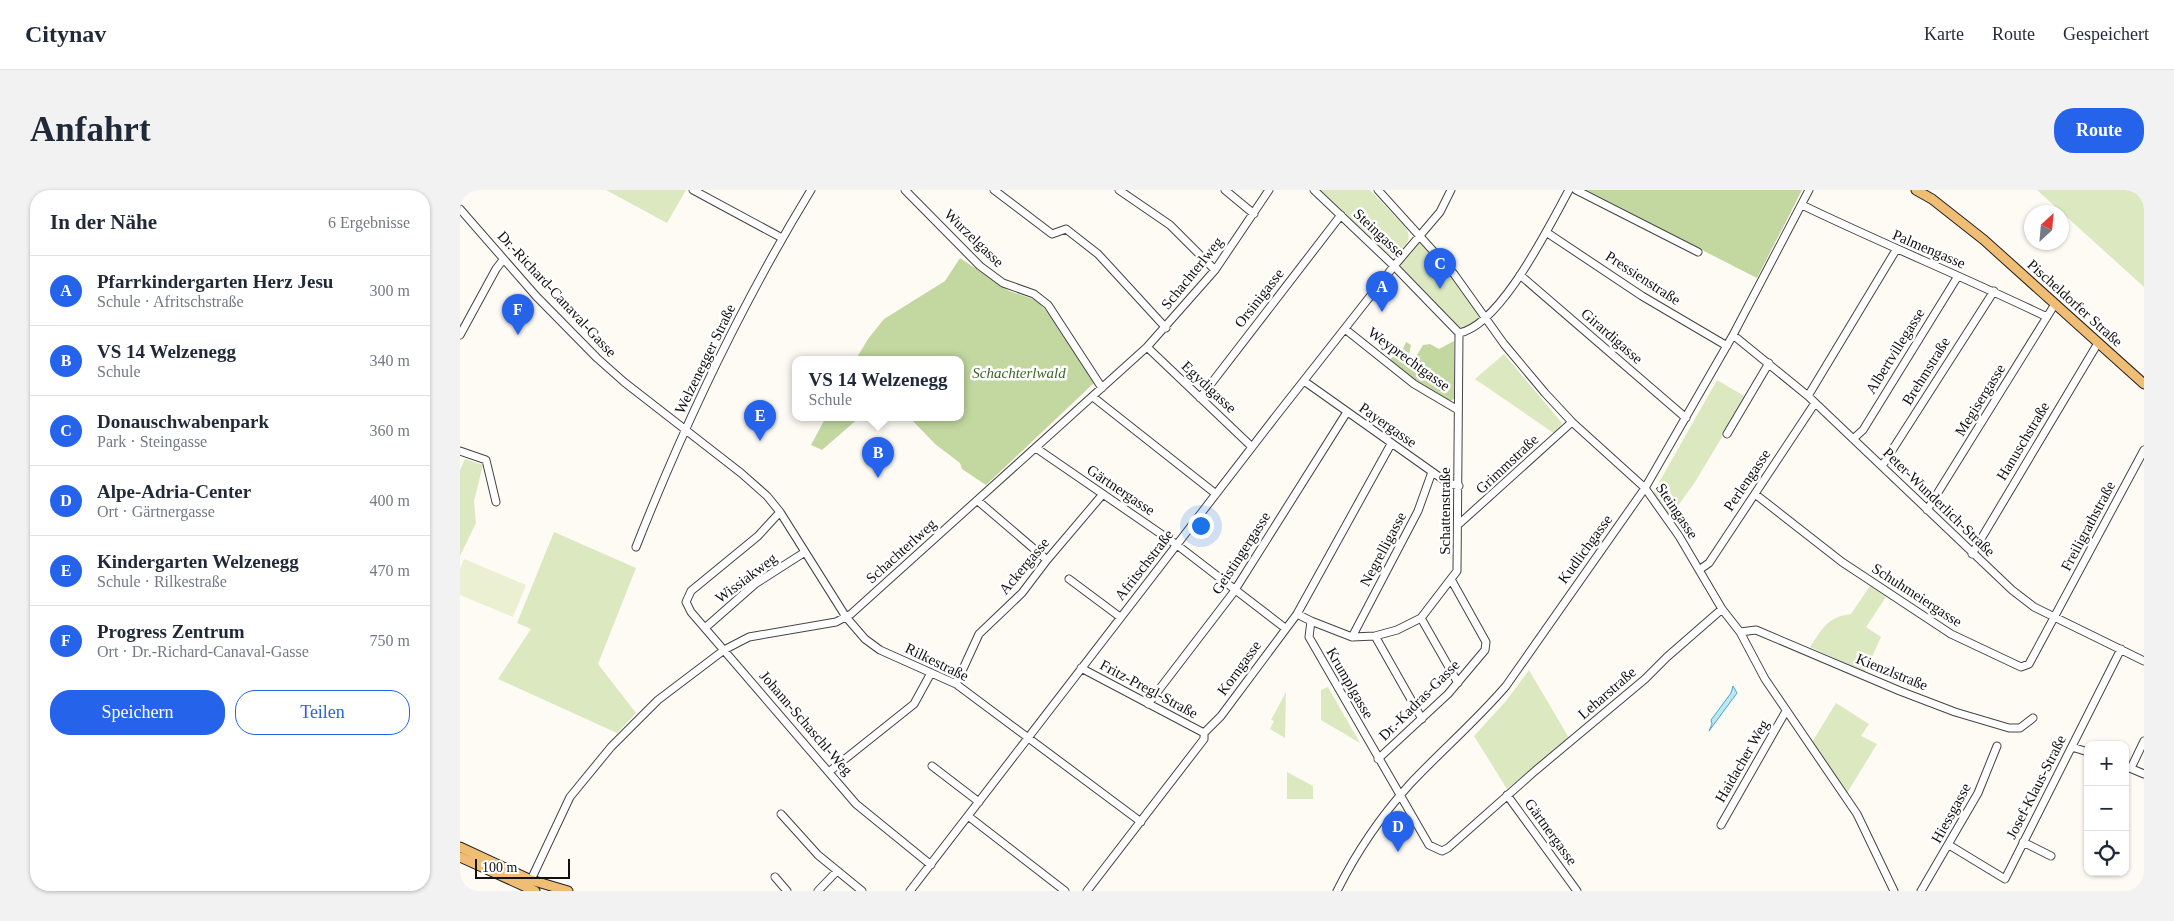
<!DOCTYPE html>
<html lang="de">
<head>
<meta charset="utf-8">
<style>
  :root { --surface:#fff; --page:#f2f2f3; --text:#1f2937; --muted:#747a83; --line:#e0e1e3; --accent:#2563eb }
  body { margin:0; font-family:"Times New Roman",serif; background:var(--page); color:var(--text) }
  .controls { position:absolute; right:15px; bottom:15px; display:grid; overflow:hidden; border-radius:10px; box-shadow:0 1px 4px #0004 }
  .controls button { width:45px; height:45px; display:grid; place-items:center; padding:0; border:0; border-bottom:1px solid var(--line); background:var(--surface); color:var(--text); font:25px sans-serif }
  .compass { position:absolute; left:1564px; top:15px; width:45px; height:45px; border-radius:50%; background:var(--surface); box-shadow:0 1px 4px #0004; rotate:26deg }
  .scale { position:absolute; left:15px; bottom:12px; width:95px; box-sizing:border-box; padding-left:5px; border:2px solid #111; border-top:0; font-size:14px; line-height:18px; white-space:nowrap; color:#111; -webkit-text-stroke:4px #fff; paint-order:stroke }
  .you { position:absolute; left:740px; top:335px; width:18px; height:18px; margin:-12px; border:4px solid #fff; border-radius:50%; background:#1a73e8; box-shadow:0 0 0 8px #1a73e833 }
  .badge { display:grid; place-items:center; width:32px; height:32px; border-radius:50%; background:var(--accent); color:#fff; font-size:16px; font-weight:700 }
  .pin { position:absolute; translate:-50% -41px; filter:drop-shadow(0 1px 2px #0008) }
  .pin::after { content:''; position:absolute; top:26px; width:18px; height:15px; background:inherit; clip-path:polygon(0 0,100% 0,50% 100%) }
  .popup { position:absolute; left:332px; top:166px; width:172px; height:65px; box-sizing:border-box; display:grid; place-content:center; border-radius:10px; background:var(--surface); filter:drop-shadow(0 1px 4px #0005); font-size:16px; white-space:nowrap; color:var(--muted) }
  .popup b { font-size:19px; color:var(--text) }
  .popup::after { content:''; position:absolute; left:50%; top:100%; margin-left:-10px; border:10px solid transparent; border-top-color:var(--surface) }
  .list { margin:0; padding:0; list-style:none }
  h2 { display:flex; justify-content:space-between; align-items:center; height:65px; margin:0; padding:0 20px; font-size:21px }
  h2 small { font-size:16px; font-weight:400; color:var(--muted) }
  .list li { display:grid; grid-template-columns:32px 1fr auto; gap:15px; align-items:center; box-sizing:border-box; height:70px; padding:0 20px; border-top:1px solid var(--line) }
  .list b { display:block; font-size:19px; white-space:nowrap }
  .list p { margin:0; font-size:16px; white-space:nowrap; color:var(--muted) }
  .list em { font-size:16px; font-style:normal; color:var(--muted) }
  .actions { display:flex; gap:10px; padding:15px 20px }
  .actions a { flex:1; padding:11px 0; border:1px solid var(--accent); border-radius:20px; text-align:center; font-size:18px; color:var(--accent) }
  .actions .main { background:var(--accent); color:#fff }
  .icon { flex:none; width:28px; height:28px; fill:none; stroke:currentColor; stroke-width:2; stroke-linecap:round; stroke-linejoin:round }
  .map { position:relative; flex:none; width:1684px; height:701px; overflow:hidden; border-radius:20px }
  header { display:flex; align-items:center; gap:30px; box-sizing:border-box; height:70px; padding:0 25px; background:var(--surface); border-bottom:1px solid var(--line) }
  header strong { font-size:24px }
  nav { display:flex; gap:28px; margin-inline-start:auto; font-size:18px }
  .intro { display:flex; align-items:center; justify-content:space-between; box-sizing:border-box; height:120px; padding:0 30px }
  h1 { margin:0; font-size:35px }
  .button { padding:12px 22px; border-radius:20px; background:var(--accent); color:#fff; font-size:18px; font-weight:700 }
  main { display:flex; gap:30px; padding:0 30px }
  aside { flex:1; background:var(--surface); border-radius:20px; box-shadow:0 1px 4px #0004 }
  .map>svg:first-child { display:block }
  .green { fill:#dbe8c0 }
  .forest { fill:#c2d8a0 }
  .pitch { fill:#eaf0d1 }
  .water { fill:#bde8f3; stroke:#48a9c5 }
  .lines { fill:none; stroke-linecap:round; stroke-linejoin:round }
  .minor-casing { stroke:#444; stroke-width:9 }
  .major-casing { stroke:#222; stroke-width:11 }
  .minor { stroke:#fff; stroke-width:7 }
  .major { stroke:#f0bd74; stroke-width:9 }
  .labels { text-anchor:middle; stroke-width:5; stroke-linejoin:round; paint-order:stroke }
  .street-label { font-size:15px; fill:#111; stroke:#fff }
  .park-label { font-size:15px; font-style:italic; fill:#3d6624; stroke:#fff }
</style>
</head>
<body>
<header>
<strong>Citynav</strong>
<nav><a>Karte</a><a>Route</a><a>Gespeichert</a></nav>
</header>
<div class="intro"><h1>Anfahrt</h1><a class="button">Route</a></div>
<main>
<aside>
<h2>In der Nähe<small>6 Ergebnisse</small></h2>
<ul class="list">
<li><span class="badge">A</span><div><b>Pfarrkindergarten Herz Jesu</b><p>Schule · Afritschstraße</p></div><em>300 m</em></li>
<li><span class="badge">B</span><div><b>VS 14 Welzenegg</b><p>Schule</p></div><em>340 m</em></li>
<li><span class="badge">C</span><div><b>Donauschwabenpark</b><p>Park · Steingasse</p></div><em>360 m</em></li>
<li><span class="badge">D</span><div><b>Alpe-Adria-Center</b><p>Ort · Gärtnergasse</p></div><em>400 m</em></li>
<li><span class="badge">E</span><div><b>Kindergarten Welzenegg</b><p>Schule · Rilkestraße</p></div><em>470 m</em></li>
<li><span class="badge">F</span><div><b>Progress Zentrum</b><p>Ort · Dr.-Richard-Canaval-Gasse</p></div><em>750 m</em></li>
</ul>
<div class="actions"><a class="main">Speichern</a><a>Teilen</a></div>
</aside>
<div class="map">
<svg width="1684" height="701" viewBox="0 0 1684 701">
  <rect width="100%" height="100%" fill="#fefbf5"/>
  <path class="green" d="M146,0H226L207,33Z
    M860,0H910L945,37C954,49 945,58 934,66L929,65Z
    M1577,0H1684V97Z
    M961,51L985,78L1020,127L1015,133L1002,138L995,135L940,76Z
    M1044,164L1102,233L1095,244L1015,189Z
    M1257,190L1286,207L1235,292L1210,327L1193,303Z
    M5,269L23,275L14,311L16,333L0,366V280Z
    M94,342L176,378L138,474L176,523L157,543L38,489L71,439L57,433Z
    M1410,396L1426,407L1406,437L1421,447L1405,482L1350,457C1363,438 1367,427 1391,424Z
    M1069,480L1109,548L1047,599L1014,546L1046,511Z
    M868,497L900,553L861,530V500Z
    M826,502L825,548L810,539L814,531L811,530Z
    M1376,513L1409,534L1401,546L1417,554L1387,603L1351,554Z
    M827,582L853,596V609H827Z"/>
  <path class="forest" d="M1124,0H1342L1297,88Z
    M500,68L549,101L576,110L593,128L636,191L526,295L502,279L500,273L475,254L449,227H500V169H396L408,149L424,129L485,91Z
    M994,151V209L988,212L928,171L943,159L946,152L951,155L949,164L955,168L963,155L970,154L979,159Z
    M366,227H400L362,260L351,255Z"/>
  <path class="pitch" d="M4,369L66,395L53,427L0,405V379Z"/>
  <path class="water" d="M1273,496L1277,503L1249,541L1252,534L1251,530L1271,503Z"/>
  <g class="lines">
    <defs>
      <path id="minor" d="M233,0L322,48
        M445,0L520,76L543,93L574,104L588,115L642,198
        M534,0L592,44L606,39L638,64L706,138
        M659,0L710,35L755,80
        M765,0L794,24
        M854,0L934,76L999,143C1041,135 1089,36 1109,0
        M918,0L994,84L1044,154L1085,203L1112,232L1185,298L1219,346L1262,419L1280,442L1305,489L1397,624L1434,701
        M1116,0L1238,62
        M1342,15C1423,54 1506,88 1587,127
        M0,19L76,106L137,168L164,192L281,283L307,306L320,322L386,427L405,449L420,460L496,494L681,632
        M1086,42L1182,106L1267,156
        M1060,85L1226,228
        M885,139L954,194L998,220
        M0,145L36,79L43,70
        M1273,145L1348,206L1552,400L1574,417L1684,471
        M687,157L792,257
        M844,191L988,293L999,296
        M1348,206L1436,60
        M633,207L756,304
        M740,208L881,25
        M1267,244L1309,173
        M1393,249L1403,240L1498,86
        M576,258L717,355L825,438
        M0,261L26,270L36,312
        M1422,276L1534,101
        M1295,304L1382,372L1491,444L1561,477L1569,474L1684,260
        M518,311L587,370
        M1467,320L1595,114
        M320,322L298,346L231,401L226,412L231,422L396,614L471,675
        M999,334L1112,232
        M176,357C225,233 282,113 351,0
        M1512,364L1638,153
        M1239,380L1249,373L1355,213
        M609,389L660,427
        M837,424L851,431L849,447L969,655L982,661L988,658L1075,581L1185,489L1207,467L1262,419
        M961,428L998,493
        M851,431L892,447L915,446L937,440L961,428L997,381L999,143
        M245,438L295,394L345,362
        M1280,442L1296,440L1440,501L1495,522L1549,538H1560L1573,528
        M915,446L962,529
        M892,447L958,321L972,282
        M621,478L744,543
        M496,494L519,444L562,403L587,370L643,304
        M688,514L773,403L887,222
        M1612,557L1628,562
        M918,569L988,504L1025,460L1026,452L992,391
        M472,576L519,612
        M1665,576L1684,584
        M1671,578L1684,551
        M370,581L454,514L471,483
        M1047,605L1117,701
        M321,624L358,665L402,701
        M508,626L605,701
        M1261,635L1326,521
        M1563,652L1591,666
        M1489,655L1545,689L1661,459
        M315,687L327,701
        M69,694L110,607L151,557L198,510L264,460L289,447L376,432L391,424L687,157L755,80L809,0
        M358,701L376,682
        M450,701L816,226L934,76L980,22L991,0
        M627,701L744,549V543L761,526L837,424L931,254
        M877,701C896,663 921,626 950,594C981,561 1016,531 1046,496L1185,298L1273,145L1349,0
        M1461,701L1518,603L1537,556"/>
      <path id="major" d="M1456,0L1472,9L1524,50L1684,194
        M0,657L71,690L108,701
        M0,667L75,701"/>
    </defs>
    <use href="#minor" class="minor-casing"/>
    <use href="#major" class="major-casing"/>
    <use href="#minor" class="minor"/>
    <use href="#major" class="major"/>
  </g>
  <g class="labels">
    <g class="street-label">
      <text transform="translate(919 43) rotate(43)" y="5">Steingasse</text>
      <text transform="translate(514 48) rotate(44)" y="5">Wurzelgasse</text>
      <text transform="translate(1469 59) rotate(23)" y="5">Palmengasse</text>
      <text transform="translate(732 83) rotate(-51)" y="5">Schachterlweg</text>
      <text transform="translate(1183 88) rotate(33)" y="5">Pressienstraße</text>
      <text transform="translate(97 104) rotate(47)" y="5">Dr.-Richard-Canaval-Gasse</text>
      <text transform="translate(799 108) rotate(-52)" y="5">Orsinigasse</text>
      <text transform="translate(1615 113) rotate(42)" y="5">Pischeldorfer Straße</text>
      <text transform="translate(1152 146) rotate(41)" y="5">Girardigasse</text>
      <text transform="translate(1435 161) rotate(-58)" y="5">Albertvillegasse</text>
      <text transform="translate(245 169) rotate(-64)" y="5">Welzenegger Straße</text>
      <text transform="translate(949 169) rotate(36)" y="5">Weyprechtgasse</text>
      <text transform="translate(1466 181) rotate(-58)" y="5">Brehmstraße</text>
      <text transform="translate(749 197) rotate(43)" y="5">Egydigasse</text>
      <text transform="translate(1520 210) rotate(-58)" y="5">Megisergasse</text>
      <text transform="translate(928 235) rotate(35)" y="5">Payergasse</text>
      <text transform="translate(1563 251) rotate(-59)" y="5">Hanuschstraße</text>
      <text transform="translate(1047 274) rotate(-43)" y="5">Grimmstraße</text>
      <text transform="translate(1287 290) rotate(-56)" y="5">Perlengasse</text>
      <text transform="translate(661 300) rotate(34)" y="5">Gärtnergasse</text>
      <text transform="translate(1479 312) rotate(44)" y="5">Peter-Wunderlich-Straße</text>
      <text transform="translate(985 321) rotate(-90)" y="5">Schattenstraße</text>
      <text transform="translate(1217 321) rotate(56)" y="5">Steingasse</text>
      <text transform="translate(1628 336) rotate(-62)" y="5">Freiligrathstraße</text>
      <text transform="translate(923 359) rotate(-62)" y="5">Negrelligasse</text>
      <text transform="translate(1125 359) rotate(-54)" y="5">Kudlichgasse</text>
      <text transform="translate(441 361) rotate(-42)" y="5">Schachterlweg</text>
      <text transform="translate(781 363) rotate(-57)" y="5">Geistingergasse</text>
      <text transform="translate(684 375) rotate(-52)" y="5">Afritschstraße</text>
      <text transform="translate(564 376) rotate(-50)" y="5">Ackergasse</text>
      <text transform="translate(286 388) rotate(-37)" y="5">Wissiakweg</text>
      <text transform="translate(1457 405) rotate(33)" y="5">Schuhmeiergasse</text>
      <text transform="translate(477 472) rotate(26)" y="5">Rilkestraße</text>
      <text transform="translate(779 478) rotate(-54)" y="5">Korngasse</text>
      <text transform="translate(1432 482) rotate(22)" y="5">Kienzlstraße</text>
      <text transform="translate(890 493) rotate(60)" y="5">Krumplgasse</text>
      <text transform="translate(689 499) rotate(28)" y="5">Fritz-Pregl-Straße</text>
      <text transform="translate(1147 503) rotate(-41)" y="5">Leharstraße</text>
      <text transform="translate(959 510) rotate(-45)" y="5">Dr.-Kadras-Gasse</text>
      <text transform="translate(346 533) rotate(49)" y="5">Johann-Schaschl-Weg</text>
      <text transform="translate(1282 571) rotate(-60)" y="5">Haidacher Weg</text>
      <text transform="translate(1576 597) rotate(-63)" y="5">Josef-Klaus-Straße</text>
      <text transform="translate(1491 623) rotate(-61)" y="5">Hiessgasse</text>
      <text transform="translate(1091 642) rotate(54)" y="5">Gärtnergasse</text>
    </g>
    <g class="park-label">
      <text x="559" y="188">Schachterlwald</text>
    </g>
  </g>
</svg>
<div class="controls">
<button>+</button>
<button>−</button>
<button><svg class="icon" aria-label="locate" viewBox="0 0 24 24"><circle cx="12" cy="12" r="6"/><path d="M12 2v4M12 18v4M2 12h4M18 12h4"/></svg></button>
</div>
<svg class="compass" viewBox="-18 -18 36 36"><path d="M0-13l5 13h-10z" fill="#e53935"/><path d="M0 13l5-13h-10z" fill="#747a83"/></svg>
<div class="scale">100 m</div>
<div class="you"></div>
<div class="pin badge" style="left:922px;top:122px">A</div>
<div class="pin badge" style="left:418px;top:288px">B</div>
<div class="popup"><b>VS 14 Welzenegg</b>Schule</div>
<div class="pin badge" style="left:980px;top:99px">C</div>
<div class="pin badge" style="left:938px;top:662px">D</div>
<div class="pin badge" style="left:300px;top:251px">E</div>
<div class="pin badge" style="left:58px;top:145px">F</div>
</div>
</main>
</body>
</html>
